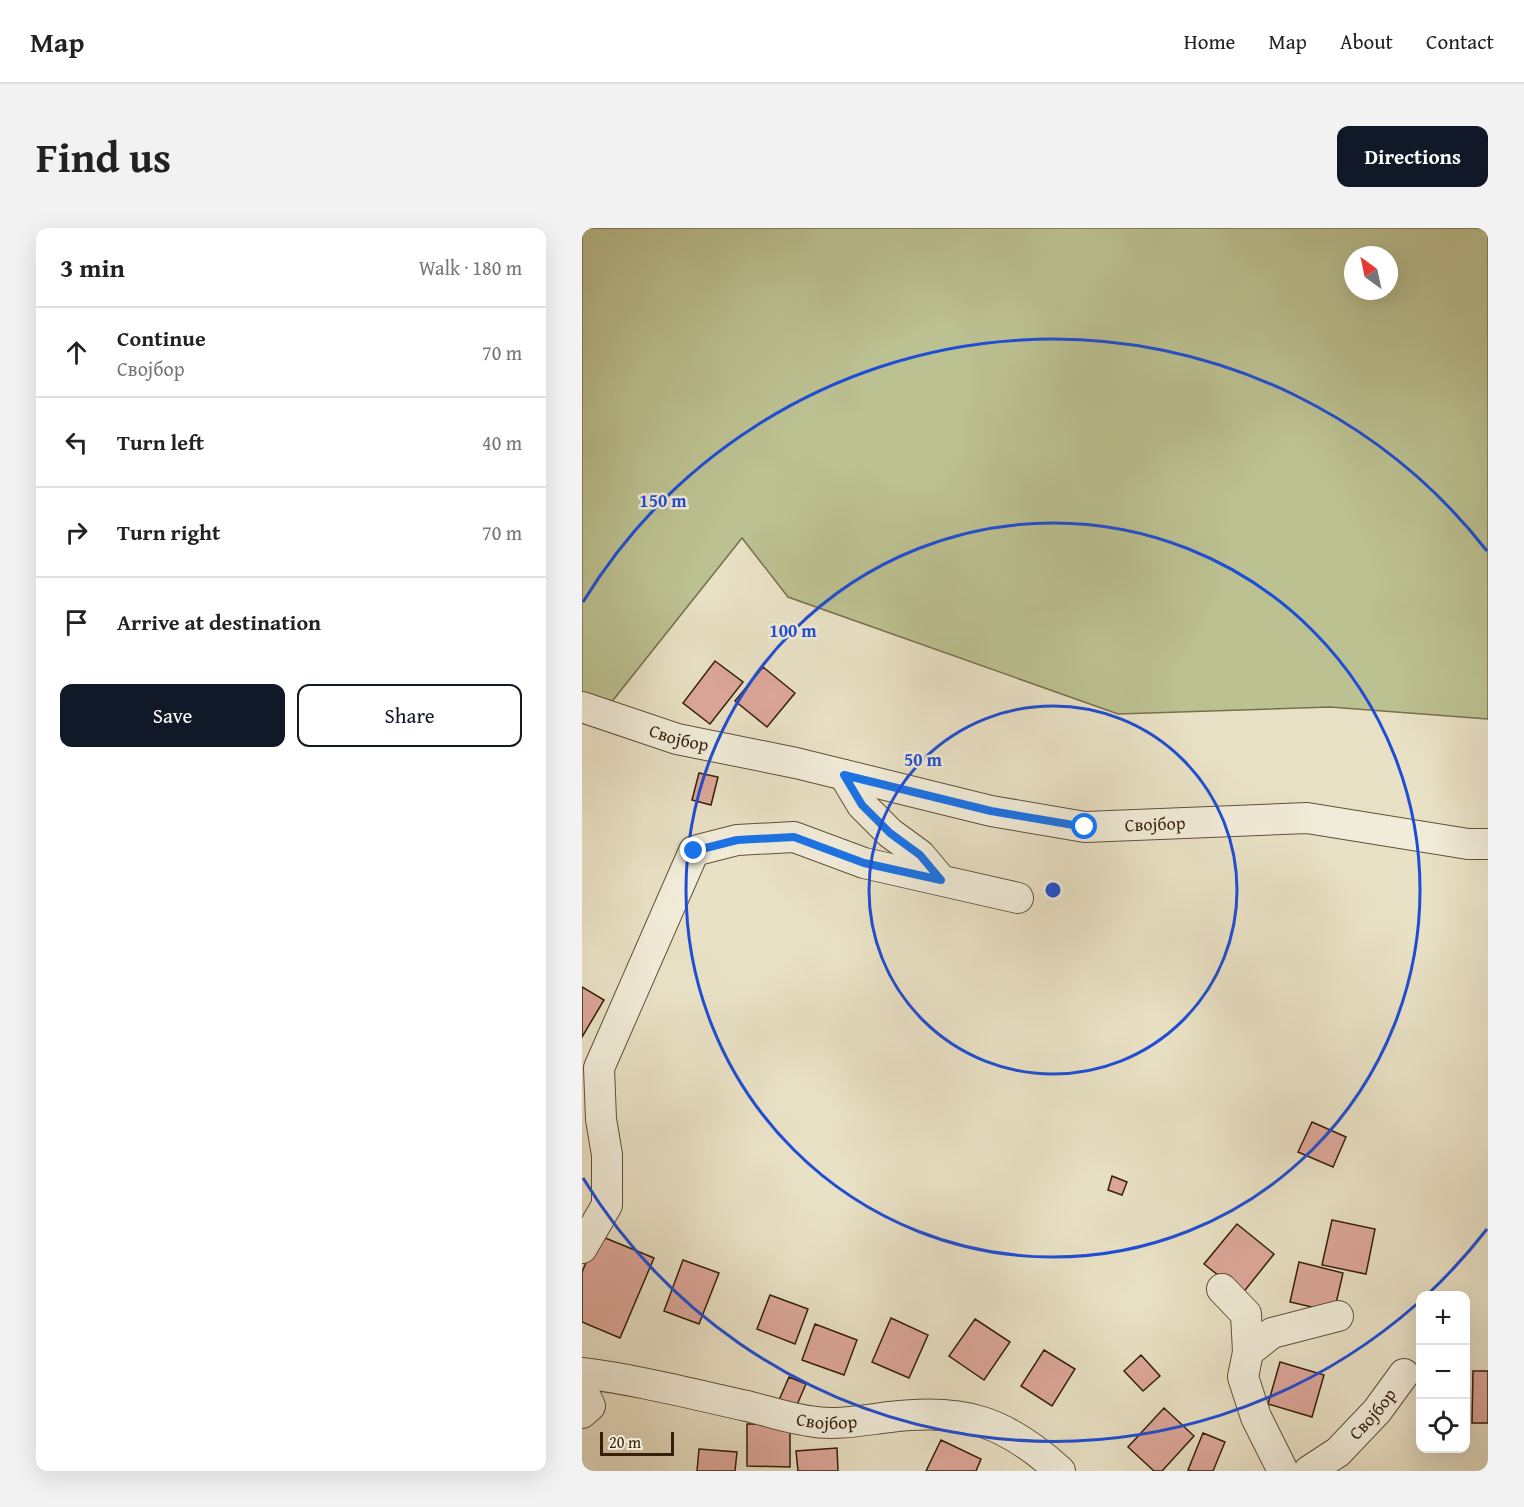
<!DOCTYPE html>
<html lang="en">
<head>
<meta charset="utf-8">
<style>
  :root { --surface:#fff; --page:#f2f2f2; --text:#222; --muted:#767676; --line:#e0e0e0; --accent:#111827 }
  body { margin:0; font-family:"Gentium Book Plus",serif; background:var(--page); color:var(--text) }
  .controls { position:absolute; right:18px; bottom:18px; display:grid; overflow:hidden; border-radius:12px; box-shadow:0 6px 24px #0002 }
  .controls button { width:54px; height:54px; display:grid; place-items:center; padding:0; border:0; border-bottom:2px solid var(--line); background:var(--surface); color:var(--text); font:30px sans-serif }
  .compass { position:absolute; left:762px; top:18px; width:54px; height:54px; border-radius:50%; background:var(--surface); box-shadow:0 6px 24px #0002; rotate:327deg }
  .scale { position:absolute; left:18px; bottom:15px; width:74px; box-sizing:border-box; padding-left:6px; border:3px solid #351f09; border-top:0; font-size:16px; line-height:21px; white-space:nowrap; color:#351f09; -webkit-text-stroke:4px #f1ecd9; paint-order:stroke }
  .stop { position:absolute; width:18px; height:18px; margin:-14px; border:4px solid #1a73e8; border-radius:50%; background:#fff }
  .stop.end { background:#1a73e8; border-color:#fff; box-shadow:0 2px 6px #0008 }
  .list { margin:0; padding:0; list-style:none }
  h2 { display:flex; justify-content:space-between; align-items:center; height:78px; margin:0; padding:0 24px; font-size:26px }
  h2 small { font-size:20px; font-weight:400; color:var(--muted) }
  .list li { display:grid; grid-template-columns:39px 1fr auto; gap:18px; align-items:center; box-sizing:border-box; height:90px; padding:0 24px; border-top:2px solid var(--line) }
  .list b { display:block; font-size:22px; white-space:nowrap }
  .list p { margin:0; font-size:20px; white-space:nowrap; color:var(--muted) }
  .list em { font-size:20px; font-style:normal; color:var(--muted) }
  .actions { display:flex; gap:12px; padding:18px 24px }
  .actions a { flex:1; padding:14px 0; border:2px solid var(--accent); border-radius:12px; text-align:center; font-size:21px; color:var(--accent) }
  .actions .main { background:var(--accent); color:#fff }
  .icon { flex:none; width:33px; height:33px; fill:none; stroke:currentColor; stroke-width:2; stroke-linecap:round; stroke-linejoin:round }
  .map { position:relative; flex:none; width:906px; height:1243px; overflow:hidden; border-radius:12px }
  header { display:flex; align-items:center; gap:36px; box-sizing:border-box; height:84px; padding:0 30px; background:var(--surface); border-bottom:2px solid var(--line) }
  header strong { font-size:28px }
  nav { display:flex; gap:33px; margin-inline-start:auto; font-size:21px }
  .intro { display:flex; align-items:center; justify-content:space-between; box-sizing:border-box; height:144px; padding:0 36px }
  h1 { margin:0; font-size:42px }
  .button { padding:15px 27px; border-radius:12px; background:var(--accent); color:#fff; font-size:21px; font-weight:700 }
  main { display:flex; gap:36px; padding:0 36px }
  aside { flex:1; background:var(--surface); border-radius:12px; box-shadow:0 6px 24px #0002 }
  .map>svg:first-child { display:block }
  .green { fill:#bcc191; stroke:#78704d; stroke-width:1.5; fill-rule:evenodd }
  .building { fill:#dda79a; stroke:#351f09; stroke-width:1.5 }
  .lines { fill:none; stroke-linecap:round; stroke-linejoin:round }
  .minor-casing { stroke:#625038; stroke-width:32 }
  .minor { stroke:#f1ecd9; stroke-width:30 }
  .route { stroke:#1a73e8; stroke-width:8 }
  .ring { fill:none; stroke:#1d4ed8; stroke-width:3 }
  .labels { text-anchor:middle; stroke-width:5; stroke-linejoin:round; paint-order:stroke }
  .street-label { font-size:18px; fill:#351f09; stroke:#f1ecd9 }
  .centre { fill:#1d4ed8; stroke:#f1ecd9; stroke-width:3 }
  .ring-label { font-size:18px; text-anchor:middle; font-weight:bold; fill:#1d4ed8; stroke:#f1ecd9; stroke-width:5; stroke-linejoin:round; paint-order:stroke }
</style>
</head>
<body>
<header>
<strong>Map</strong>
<nav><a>Home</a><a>Map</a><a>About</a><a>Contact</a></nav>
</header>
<div class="intro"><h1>Find us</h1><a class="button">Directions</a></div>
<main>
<aside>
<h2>3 min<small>Walk · 180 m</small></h2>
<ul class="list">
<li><svg class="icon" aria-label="ahead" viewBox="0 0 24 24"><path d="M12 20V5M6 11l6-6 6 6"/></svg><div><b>Continue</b><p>Својбор</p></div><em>70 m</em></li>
<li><svg class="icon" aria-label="left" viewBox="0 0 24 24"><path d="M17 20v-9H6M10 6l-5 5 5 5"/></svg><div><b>Turn left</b></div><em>40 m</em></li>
<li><svg class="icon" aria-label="right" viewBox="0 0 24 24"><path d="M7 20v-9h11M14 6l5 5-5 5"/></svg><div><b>Turn right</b></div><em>70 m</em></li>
<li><svg class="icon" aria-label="arrive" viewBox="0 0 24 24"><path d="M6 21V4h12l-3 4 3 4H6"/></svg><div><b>Arrive at destination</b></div></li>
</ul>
<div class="actions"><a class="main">Save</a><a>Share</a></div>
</aside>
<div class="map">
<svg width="906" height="1243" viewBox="0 0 906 1243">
  <rect width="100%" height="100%" fill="#e9e1c5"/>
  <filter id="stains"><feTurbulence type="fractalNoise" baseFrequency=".00333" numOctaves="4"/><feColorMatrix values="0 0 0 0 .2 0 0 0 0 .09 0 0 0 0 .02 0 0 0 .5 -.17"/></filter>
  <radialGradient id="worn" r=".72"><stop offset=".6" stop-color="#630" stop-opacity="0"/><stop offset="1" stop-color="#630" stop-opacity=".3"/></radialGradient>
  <path class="green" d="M0,0H906V491L748,479L536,486L206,369L160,310L20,486L0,479ZM771,27H807V63H771Z"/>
  <path class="building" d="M133,433L161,454L128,496L101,475Z
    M181,439L213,465L185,499L153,473Z
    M117,545L136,549L129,577L110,572Z
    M0,759L22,772L0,809Z
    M730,894L764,909L751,939L716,924Z
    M530,948L545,954L540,967L526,962Z
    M750,992L793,1001L784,1046L740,1037Z
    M655,996L692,1026L660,1066L622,1036Z
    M16,1007L72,1030L38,1110L0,1094V1044Z
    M101,1032L137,1045L117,1096L82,1083Z
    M717,1034L761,1045L752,1084L708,1074Z
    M188,1067L226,1081L213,1116L175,1101Z
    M309,1090L346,1107L327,1150L290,1134Z
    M393,1091L428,1114L402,1152L367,1128Z
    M233,1096L275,1112L262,1147L220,1132Z
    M462,1122L493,1141L470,1178L439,1158Z
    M559,1127L578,1148L561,1163L542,1143Z
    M698,1134L742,1147L730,1189L686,1176Z
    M891,1143H906V1195H890Z
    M207,1149L224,1156L211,1186L194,1179Z
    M582,1180L612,1208L580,1243H572L546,1219Z
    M165,1196H208V1239L165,1238Z
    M621,1205L643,1214L631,1243H610L606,1242Z
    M359,1212L399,1231L394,1243H344Z
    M255,1220L256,1243H216L214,1223Z
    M117,1221L155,1224L153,1243H115Z"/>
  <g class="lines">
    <defs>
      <g id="minor">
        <path id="s1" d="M0,479L95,511L214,535L409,583L503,599L725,590L886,616H906"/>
        <path d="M262,547L280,577L308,605L338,627L359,652"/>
        <path d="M0,1020L25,977V927L19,891L17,840L112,623L155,612L212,609L282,635L436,670"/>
        <path d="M640,1061L664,1086L666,1124"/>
        <path id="s2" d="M0,1145C56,1152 110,1166 165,1178C185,1183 206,1190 227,1193C253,1198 282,1192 308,1189C382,1180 423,1193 478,1243"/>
        <path d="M0,1161L8,1178L0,1185"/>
        <path d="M701,1243L674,1189L661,1149L666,1124L690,1105L756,1088"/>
        <path id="s3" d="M727,1243L756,1224L795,1183L822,1146"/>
      </g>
    </defs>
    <use href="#minor" class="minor-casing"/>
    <use href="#minor" class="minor"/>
  </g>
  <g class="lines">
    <path class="route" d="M112,623L155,612L212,609L282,635L359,652L338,627L308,605L280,577L262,547L409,583L503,599"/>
  </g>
  <g class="ring">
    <circle cx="471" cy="662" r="184"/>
    <circle cx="471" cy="662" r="367"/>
    <path d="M905 1001A551 551 0 0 1 847 1065M836 1075A551 551 0 0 1 1 950M1 374A551 551 0 0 1 905 323"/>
  </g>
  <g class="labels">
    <g class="street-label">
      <text dy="6" stroke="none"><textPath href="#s1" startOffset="102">Својбор</textPath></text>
      <text dy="6" stroke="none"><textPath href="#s1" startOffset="588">Својбор</textPath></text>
      <text dy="6" stroke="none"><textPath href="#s3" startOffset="86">Својбор</textPath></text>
      <text dy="6" stroke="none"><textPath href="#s2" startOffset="250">Својбор</textPath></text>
    </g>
  </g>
  <circle cx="471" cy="662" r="9" class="centre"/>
  <g class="ring-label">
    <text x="81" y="279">150 m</text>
    <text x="211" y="409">100 m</text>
    <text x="341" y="538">50 m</text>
  </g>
  <rect width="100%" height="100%" filter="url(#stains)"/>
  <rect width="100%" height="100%" fill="url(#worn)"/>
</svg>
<div class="controls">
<button>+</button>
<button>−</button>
<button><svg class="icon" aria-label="locate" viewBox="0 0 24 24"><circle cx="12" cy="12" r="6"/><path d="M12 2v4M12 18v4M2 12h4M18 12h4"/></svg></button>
</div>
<svg class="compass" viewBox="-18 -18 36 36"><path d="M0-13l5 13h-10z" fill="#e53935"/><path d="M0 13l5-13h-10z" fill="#767676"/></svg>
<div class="scale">20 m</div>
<div class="stop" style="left:503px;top:599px"></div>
<div class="stop end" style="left:112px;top:623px"></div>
</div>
</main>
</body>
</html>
